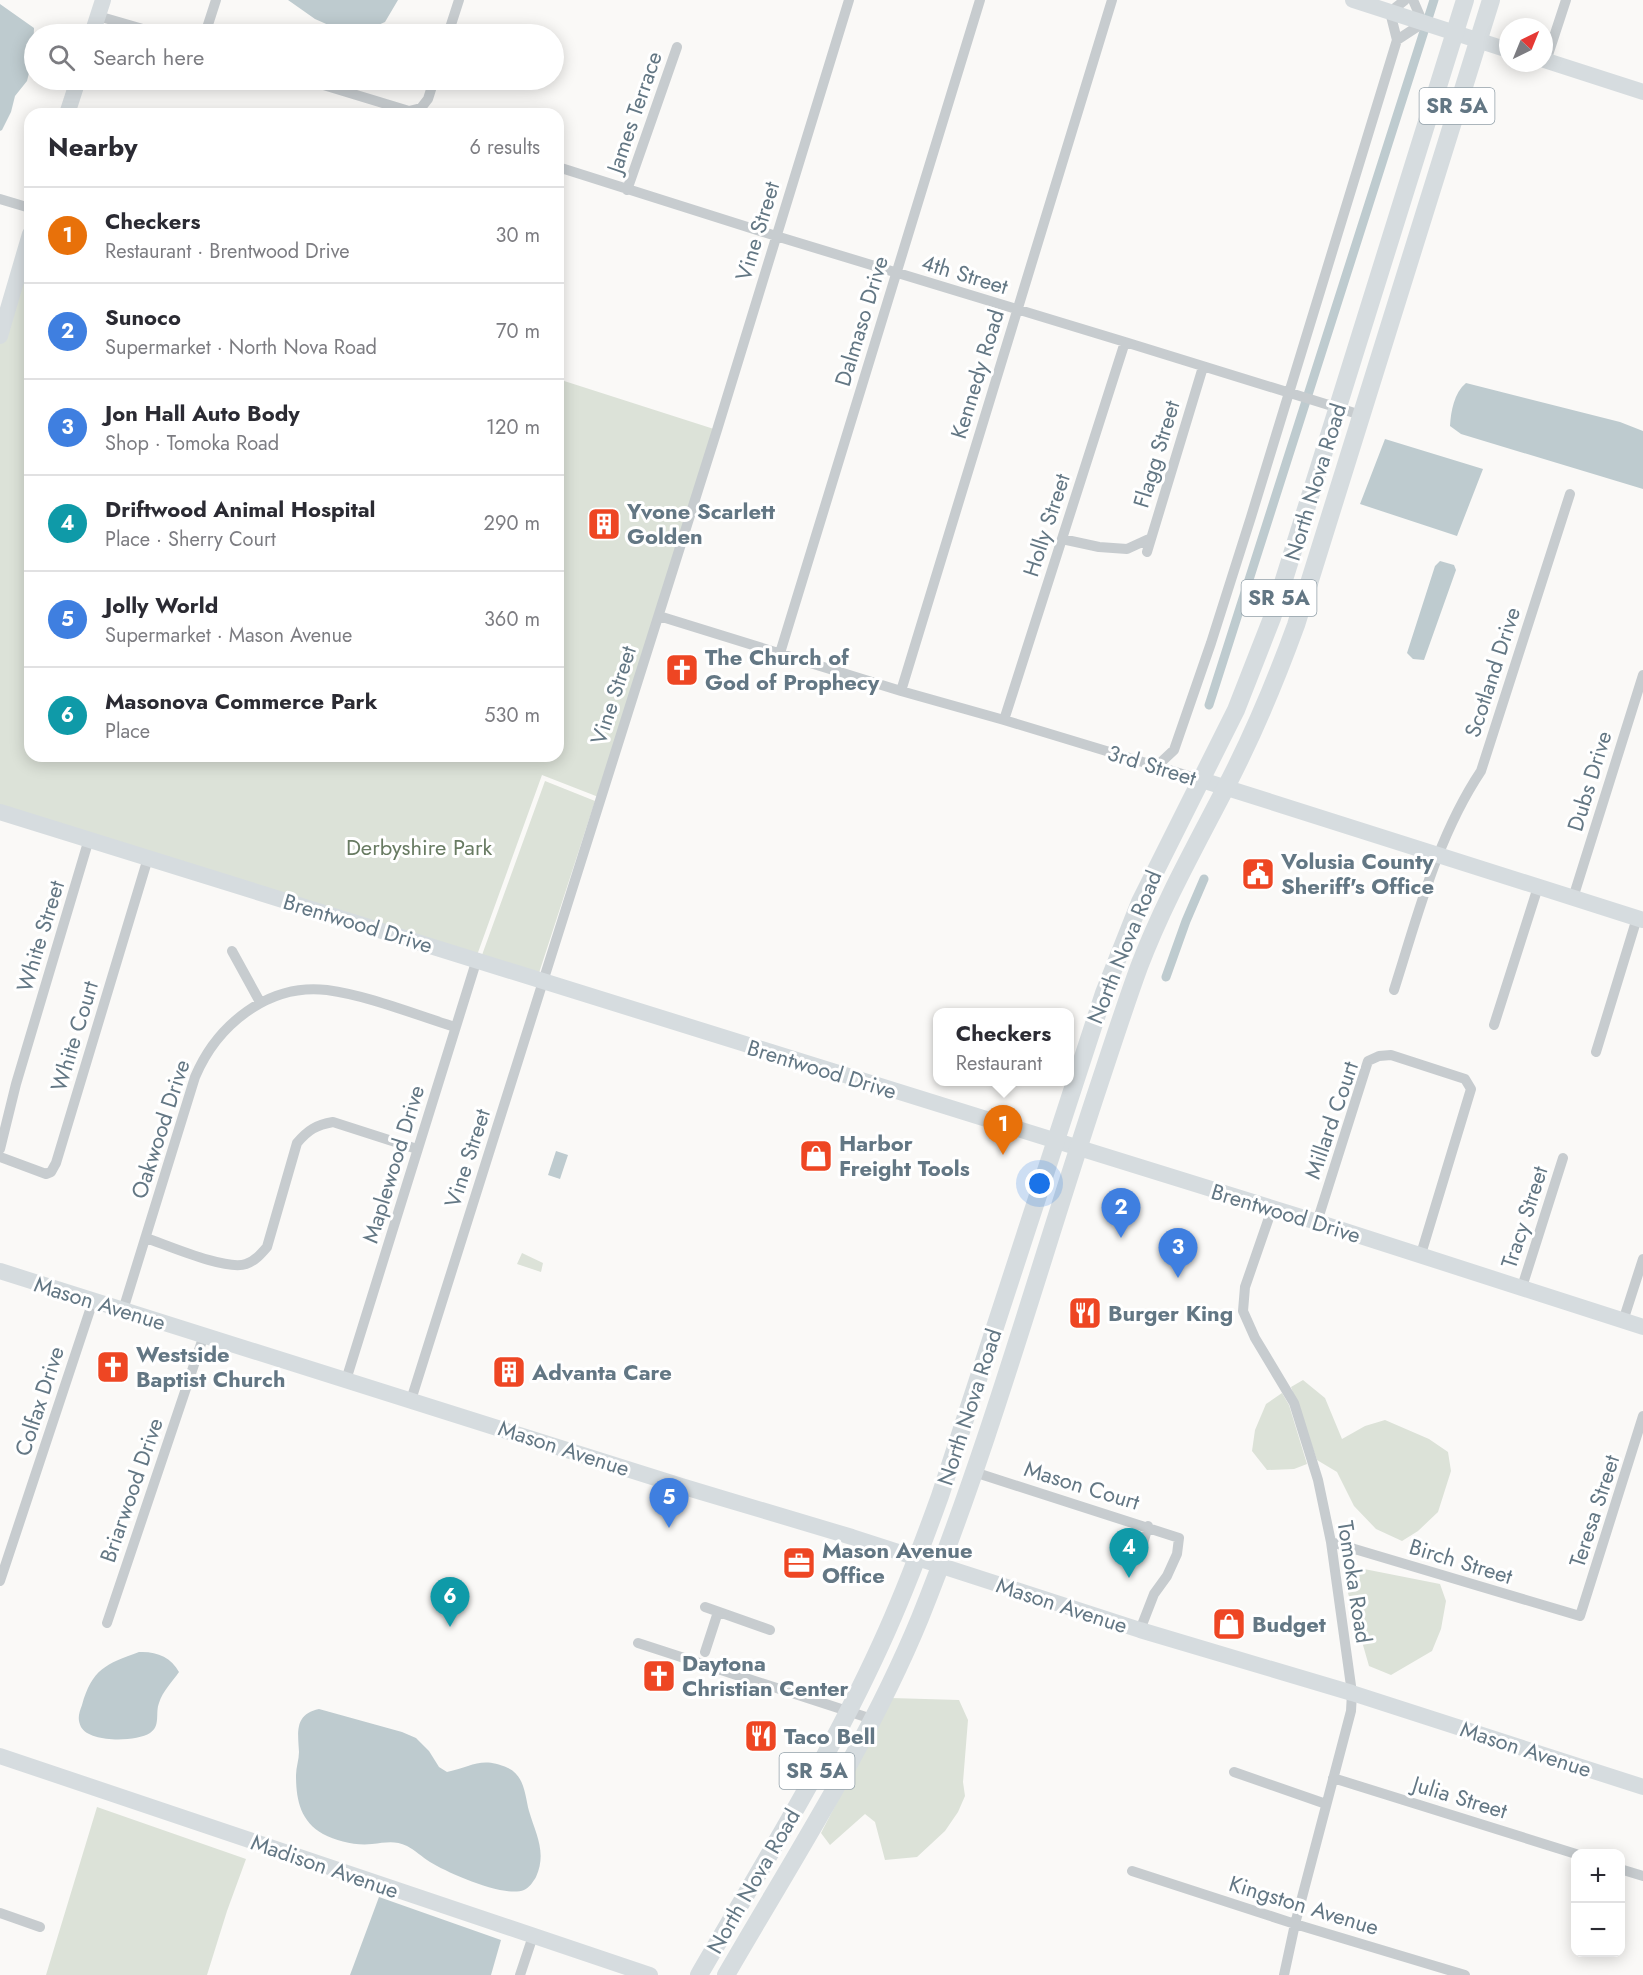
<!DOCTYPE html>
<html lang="en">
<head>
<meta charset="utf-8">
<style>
  :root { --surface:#fff; --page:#f2f2f3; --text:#2b2b33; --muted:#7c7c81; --line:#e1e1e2; --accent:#111827 }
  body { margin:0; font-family:Jost,sans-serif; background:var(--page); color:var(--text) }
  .controls { position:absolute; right:18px; bottom:18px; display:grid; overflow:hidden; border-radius:12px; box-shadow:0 3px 15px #0003 }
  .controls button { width:54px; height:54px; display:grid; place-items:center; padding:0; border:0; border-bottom:2px solid var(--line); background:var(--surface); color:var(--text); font:30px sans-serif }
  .compass { position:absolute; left:1499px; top:18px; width:54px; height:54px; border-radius:50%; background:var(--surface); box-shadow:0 3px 15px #0003; rotate:43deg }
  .you { position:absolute; left:1040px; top:1184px; width:21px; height:21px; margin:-15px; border:4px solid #fff; border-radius:50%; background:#1a73e8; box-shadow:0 0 0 9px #1a73e833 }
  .badge { display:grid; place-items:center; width:39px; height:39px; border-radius:50%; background:var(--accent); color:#fff; font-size:20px; font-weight:700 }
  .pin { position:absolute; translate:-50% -50px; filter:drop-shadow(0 2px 3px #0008) }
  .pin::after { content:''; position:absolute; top:32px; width:21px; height:18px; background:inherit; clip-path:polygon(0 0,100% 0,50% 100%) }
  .popup { position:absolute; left:933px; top:1008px; width:141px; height:78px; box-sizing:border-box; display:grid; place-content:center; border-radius:12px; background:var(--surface); filter:drop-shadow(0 2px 4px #0005); font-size:20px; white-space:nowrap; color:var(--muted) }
  .popup b { font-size:22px; color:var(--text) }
  .popup::after { content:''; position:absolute; left:50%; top:100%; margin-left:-12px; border:12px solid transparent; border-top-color:var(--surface) }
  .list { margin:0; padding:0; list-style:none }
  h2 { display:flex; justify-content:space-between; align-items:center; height:78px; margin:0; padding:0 24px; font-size:26px }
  h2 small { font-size:20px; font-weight:400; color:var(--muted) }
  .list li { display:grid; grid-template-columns:39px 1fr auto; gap:18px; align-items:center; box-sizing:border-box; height:96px; padding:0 24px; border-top:2px solid var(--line) }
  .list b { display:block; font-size:22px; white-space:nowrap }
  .list p { margin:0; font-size:20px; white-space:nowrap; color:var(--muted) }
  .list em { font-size:20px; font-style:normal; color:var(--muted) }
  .icon { flex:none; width:33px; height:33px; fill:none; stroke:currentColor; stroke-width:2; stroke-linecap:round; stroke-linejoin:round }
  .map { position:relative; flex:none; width:1643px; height:1975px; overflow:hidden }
  .search { position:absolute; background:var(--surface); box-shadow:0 3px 15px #0003; left:24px; top:24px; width:540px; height:66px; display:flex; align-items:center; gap:15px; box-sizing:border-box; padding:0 21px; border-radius:33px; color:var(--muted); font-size:22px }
  .panel { position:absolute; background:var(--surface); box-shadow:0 3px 15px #0003; left:24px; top:108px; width:540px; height:654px; border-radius:18px }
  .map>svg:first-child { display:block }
  .green { fill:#dce2d8 }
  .water { fill:#becbcf }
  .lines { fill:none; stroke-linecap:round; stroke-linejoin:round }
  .canal { stroke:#becbcf; stroke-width:9 }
  .street { stroke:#c7cccf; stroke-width:10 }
  .secondary { stroke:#d6dcdf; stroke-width:16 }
  .primary { stroke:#d6dcdf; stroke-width:18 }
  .labels { text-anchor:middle; stroke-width:6; stroke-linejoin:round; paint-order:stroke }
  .shield { fill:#fff; stroke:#92a0a9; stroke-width:1.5 }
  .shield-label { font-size:21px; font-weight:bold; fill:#637784 }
  .street-label { font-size:22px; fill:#637784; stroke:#fff }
  .poi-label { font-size:22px; font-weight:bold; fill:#637784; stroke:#fff; text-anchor:start }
  .park-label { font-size:22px; fill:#687b62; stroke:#fff }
</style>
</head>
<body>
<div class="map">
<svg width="1643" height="1975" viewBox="0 0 1643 1975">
  <rect width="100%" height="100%" fill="#faf9f7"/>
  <path class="green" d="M30,234V756H558V379L717,430L601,798L542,775L476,958L0,812V336Z
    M545,781L595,801L539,973L482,955Z
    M522,1253L543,1263L541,1272L517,1264Z
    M1303,1380L1325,1398L1342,1439L1365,1426L1385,1420L1429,1439L1448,1452L1451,1471L1438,1512L1418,1531L1402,1541L1376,1529L1354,1506L1337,1472L1317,1460L1291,1387Z
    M1282,1393L1289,1405L1307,1464L1294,1469L1267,1470L1252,1451L1255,1430L1266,1404Z
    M1359,1568L1440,1584L1446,1601L1441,1629L1432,1651L1391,1675L1369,1666L1346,1586Z
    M891,1698L959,1700L968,1720L963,1782L965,1796L958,1812L945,1831L917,1857L885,1860L875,1822L865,1814L830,1845L821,1833Z
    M97,1807L246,1859L227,1911L207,1975H46Z"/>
  <path class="water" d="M288,0H398L385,22L365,31H342L315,19Z
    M0,4L34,28L33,57L27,81L15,96L11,112L2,130L0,131Z
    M1466,383L1620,422L1643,431V489L1461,434L1450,426C1451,411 1454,393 1466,383Z
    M1385,439L1483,469L1457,536L1360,504Z
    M1440,561L1454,565L1456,570L1424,660L1413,659L1407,653L1435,566Z
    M556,1151L568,1155L560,1179L548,1175Z
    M139,1652C156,1651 171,1657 179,1672C173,1681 162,1692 159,1703C155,1713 161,1726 150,1733C136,1742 90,1743 81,1727C77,1719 79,1713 82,1705C92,1669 106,1664 139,1652Z
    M319,1709L402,1732L416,1738L429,1751L439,1767L447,1772C472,1767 481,1756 508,1768C525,1776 525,1796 529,1811C536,1835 547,1852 536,1877C533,1882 529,1888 524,1890C504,1898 448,1873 430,1862C422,1857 415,1850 407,1846C394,1840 385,1843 372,1844C356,1846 337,1841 323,1834C300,1821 296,1799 296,1775C296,1767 299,1760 299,1752C298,1733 294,1714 319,1709Z
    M379,1897L501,1940L491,1975H350Z"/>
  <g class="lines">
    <path class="canal" d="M1209,705L1434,0
      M1166,977L1186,921L1204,879"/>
    <path class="street" d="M98,16L160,34
      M205,34L216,0
      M448,34L459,0
      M1397,40L1423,23L1413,0
      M1546,61L1566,0
      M307,80L409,111L421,108L428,99L434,80
      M558,167L776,236L1125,342L1361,415
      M627,190L677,47
      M0,199L30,208
      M1062,539L1099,547L1127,549L1151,538
      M1147,552L1203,367
      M659,616L901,691L1004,720L1202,780
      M780,653L980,0
      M901,691L1112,0
      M1004,720L1125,342
      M1156,767L1174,750L1211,643L1251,517L1397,40L1390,12L1405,0
      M1573,898L1643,675
      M232,951L260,1002
      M1394,990C1418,915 1437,837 1481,771L1570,494
      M1494,1025L1538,887
      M1596,1052L1637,918
      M0,1149L16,1084L89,839
      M0,1157L46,1174L51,1172L56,1163L148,858
      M1272,1209L1245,1287L1243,1311L1255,1338L1294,1403L1318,1480L1331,1542L1352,1693L1351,1711L1295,1924L1284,1975
      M1317,1222L1368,1061L1379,1056L1391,1055L1465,1079L1471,1089L1421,1254
      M146,1238C167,1245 226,1271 246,1264C255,1261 261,1254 267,1247L297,1143C308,1130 316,1125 333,1122L417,1149
      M1522,1287L1563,1158
      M123,1310L195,1077C217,1025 268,983 327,990C370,996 413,1014 455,1027
      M1623,1321L1643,1259
      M346,1380L477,959
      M411,1400L717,430L849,0
      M974,1472L1179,1538L1177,1554L1167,1576L1154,1594L1140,1630
      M1331,1542L1580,1616L1643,1416
      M1141,1551L1148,1526
      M0,1581L93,1301
      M705,1607L770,1630
      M107,1623L204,1335
      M638,1643L872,1719
      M705,1652L718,1612
      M1234,1772L1326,1804
      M1333,1778L1576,1854
      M1620,1869L1643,1876
      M1132,1871L1295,1924L1465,1975
      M0,1913L40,1927
      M520,1975L533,1936"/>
    <path class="secondary" d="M1353,0L1508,50
      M92,34L103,0
      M1544,60L1643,92
      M67,114L78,80
      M0,336L30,234
      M1202,780L1643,920
      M0,812L1317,1222L1643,1327
      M0,1271L681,1486L852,1537L1140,1630L1352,1693L1643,1787
      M0,1756L650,1975"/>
    <path class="primary" d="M699,1975C762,1866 829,1758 881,1644C903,1596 922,1546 940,1496L1104,993L1140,902L1236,710L1272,618L1465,0
      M726,1975C793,1859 869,1742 920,1618C988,1449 1037,1273 1094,1100C1109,1055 1123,1011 1139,967C1163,904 1195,847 1226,787C1253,735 1276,680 1296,625L1491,0"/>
  </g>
  <defs>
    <symbol id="building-square" viewBox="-11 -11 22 22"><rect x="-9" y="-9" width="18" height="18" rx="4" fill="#ee4623" stroke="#fff"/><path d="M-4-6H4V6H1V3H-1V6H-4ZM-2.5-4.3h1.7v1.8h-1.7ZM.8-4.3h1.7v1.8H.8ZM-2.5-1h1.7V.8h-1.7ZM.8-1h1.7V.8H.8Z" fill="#fff"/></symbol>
    <symbol id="church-square" viewBox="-11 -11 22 22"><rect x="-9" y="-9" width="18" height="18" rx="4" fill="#ee4623" stroke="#fff"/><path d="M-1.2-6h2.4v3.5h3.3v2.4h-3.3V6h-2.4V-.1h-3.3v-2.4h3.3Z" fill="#fff"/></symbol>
    <symbol id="civic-square" viewBox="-11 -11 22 22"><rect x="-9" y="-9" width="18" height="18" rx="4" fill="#ee4623" stroke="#fff"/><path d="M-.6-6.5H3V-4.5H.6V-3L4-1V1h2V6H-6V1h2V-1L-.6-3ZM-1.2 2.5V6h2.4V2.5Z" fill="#fff"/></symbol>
    <symbol id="shop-square" viewBox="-11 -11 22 22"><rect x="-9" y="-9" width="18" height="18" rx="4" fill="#ee4623" stroke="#fff"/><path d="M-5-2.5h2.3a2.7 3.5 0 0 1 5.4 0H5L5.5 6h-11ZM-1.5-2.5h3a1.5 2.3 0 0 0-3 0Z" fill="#fff"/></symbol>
    <symbol id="restaurant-square" viewBox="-11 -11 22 22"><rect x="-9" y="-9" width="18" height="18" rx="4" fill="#ee4623" stroke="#fff"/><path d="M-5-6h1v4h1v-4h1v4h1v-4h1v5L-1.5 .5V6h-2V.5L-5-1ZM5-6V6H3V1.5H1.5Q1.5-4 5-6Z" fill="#fff"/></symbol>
    <symbol id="office-square" viewBox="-11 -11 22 22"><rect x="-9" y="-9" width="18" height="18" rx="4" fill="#ee4623" stroke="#fff"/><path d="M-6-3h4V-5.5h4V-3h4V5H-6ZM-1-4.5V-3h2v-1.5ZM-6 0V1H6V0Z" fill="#fff"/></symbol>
  </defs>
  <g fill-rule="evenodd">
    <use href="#building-square" x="585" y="505" width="38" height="38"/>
    <use href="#church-square" x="663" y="651" width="38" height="38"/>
    <use href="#civic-square" x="1239" y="855" width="38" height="38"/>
    <use href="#shop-square" x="797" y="1137" width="38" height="38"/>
    <use href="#restaurant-square" x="1066" y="1294" width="38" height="38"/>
    <use href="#church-square" x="94" y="1348" width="38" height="38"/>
    <use href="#building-square" x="490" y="1353" width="38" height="38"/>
    <use href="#office-square" x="780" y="1544" width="38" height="38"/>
    <use href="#shop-square" x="1210" y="1605" width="38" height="38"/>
    <use href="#church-square" x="640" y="1657" width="38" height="38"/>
    <use href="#restaurant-square" x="742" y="1717" width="38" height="38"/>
  </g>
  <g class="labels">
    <g class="shield">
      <rect x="1419.5" y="88" width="75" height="36" rx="4.5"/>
      <rect x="1241.5" y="580" width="75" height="36" rx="4.5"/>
      <rect x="779.5" y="1753" width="75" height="36" rx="4.5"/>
    </g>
    <g class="shield-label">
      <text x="1457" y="113">SR 5A</text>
      <text x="1279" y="605">SR 5A</text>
      <text x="817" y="1778">SR 5A</text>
    </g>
    <g class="street-label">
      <text transform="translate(634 112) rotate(-71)" y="8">James Terrace</text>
      <text transform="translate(757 231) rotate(-73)" y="8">Vine Street</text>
      <text transform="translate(965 274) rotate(17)" y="8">4th Street</text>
      <text transform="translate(861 321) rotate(-73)" y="8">Dalmaso Drive</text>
      <text transform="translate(977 374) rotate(-73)" y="8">Kennedy Road</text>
      <text transform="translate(1156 454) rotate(-73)" y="8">Flagg Street</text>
      <text transform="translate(1315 482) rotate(-73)" y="8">North Nova Road</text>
      <text transform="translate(1046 525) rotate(-72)" y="8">Holly Street</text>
      <text transform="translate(1492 672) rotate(-72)" y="8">Scotland Drive</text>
      <text transform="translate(613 695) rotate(-72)" y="8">Vine Street</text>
      <text transform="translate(1152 765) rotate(17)" y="8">3rd Street</text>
      <text transform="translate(1589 781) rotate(-73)" y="8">Dubs Drive</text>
      <text transform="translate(358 923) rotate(17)" y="8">Brentwood Drive</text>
      <text transform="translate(40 936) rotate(-73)" y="8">White Street</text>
      <text transform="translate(1124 947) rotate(-68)" y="8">North Nova Road</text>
      <text transform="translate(74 1036) rotate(-73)" y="8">White Court</text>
      <text transform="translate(822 1069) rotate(17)" y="8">Brentwood Drive</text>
      <text transform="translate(1331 1120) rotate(-71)" y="8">Millard Court</text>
      <text transform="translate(160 1129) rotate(-72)" y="8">Oakwood Drive</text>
      <text transform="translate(467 1158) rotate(-72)" y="8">Vine Street</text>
      <text transform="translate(393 1164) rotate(-73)" y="8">Maplewood Drive</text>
      <text transform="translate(1286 1213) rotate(17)" y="8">Brentwood Drive</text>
      <text transform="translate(1524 1217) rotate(-72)" y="8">Tracy Street</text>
      <text transform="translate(100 1303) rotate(17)" y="8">Mason Avenue</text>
      <text transform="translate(39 1401) rotate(-72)" y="8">Colfax Drive</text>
      <text transform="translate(969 1407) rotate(-72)" y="8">North Nova Road</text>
      <text transform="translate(564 1448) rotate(18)" y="8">Mason Avenue</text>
      <text transform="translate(1082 1485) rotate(17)" y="8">Mason Court</text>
      <text transform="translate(131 1490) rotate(-71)" y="8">Briarwood Drive</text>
      <text transform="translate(1594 1511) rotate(-72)" y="8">Teresa Street</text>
      <text transform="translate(1461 1561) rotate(17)" y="8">Birch Street</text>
      <text transform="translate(1355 1582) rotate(81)" y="8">Tomoka Road</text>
      <text transform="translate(1062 1605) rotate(18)" y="8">Mason Avenue</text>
      <text transform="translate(1526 1749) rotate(18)" y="8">Mason Avenue</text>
      <text transform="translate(1460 1797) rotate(17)" y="8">Julia Street</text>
      <text transform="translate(325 1866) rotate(19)" y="8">Madison Avenue</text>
      <text transform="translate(753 1881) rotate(-60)" y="8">North Nova Road</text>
      <text transform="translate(1304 1905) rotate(17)" y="8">Kingston Avenue</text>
    </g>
    <g class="poi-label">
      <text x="627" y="519">Yvone Scarlett<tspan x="627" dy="25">Golden</tspan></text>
      <text x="705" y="665">The Church of<tspan x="705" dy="25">God of Prophecy</tspan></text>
      <text x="1281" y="869">Volusia County<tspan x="1281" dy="25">Sheriff's Office</tspan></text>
      <text x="839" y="1151">Harbor<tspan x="839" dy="25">Freight Tools</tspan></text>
      <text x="1108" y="1321">Burger King</text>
      <text x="136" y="1362">Westside<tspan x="136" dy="25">Baptist Church</tspan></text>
      <text x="532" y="1380">Advanta Care</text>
      <text x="822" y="1558">Mason Avenue<tspan x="822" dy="25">Office</tspan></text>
      <text x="1252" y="1632">Budget</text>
      <text x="682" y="1671">Daytona<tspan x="682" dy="25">Christian Center</tspan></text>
      <text x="784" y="1744">Taco Bell</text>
    </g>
    <g class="park-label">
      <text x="419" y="855">Derbyshire Park</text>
    </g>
  </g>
</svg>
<div class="controls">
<button>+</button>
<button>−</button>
</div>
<svg class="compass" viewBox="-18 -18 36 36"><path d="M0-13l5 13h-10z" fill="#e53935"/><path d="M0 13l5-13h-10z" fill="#7c7c81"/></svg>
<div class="you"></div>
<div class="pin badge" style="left:1003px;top:1155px;background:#e8710a">1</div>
<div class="popup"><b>Checkers</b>Restaurant</div>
<div class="pin badge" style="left:1121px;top:1238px;background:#3f7fe0">2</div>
<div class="pin badge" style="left:1178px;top:1278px;background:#3f7fe0">3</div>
<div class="pin badge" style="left:1129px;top:1578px;background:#0f9aa8">4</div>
<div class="pin badge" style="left:669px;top:1528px;background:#3f7fe0">5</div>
<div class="pin badge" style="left:450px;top:1627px;background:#0f9aa8">6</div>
<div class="search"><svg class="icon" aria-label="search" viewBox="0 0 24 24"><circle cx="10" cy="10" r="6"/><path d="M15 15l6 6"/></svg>Search here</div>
<section class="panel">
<h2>Nearby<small>6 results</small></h2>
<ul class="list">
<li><span class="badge" style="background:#e8710a">1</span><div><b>Checkers</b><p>Restaurant · Brentwood Drive</p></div><em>30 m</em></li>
<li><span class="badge" style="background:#3f7fe0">2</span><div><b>Sunoco</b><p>Supermarket · North Nova Road</p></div><em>70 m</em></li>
<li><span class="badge" style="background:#3f7fe0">3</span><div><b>Jon Hall Auto Body</b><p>Shop · Tomoka Road</p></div><em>120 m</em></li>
<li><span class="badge" style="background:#0f9aa8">4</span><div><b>Driftwood Animal Hospital</b><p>Place · Sherry Court</p></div><em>290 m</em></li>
<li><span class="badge" style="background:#3f7fe0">5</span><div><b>Jolly World</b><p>Supermarket · Mason Avenue</p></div><em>360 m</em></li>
<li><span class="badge" style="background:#0f9aa8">6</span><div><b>Masonova Commerce Park</b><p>Place</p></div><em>530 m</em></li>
</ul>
</section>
</div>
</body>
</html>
